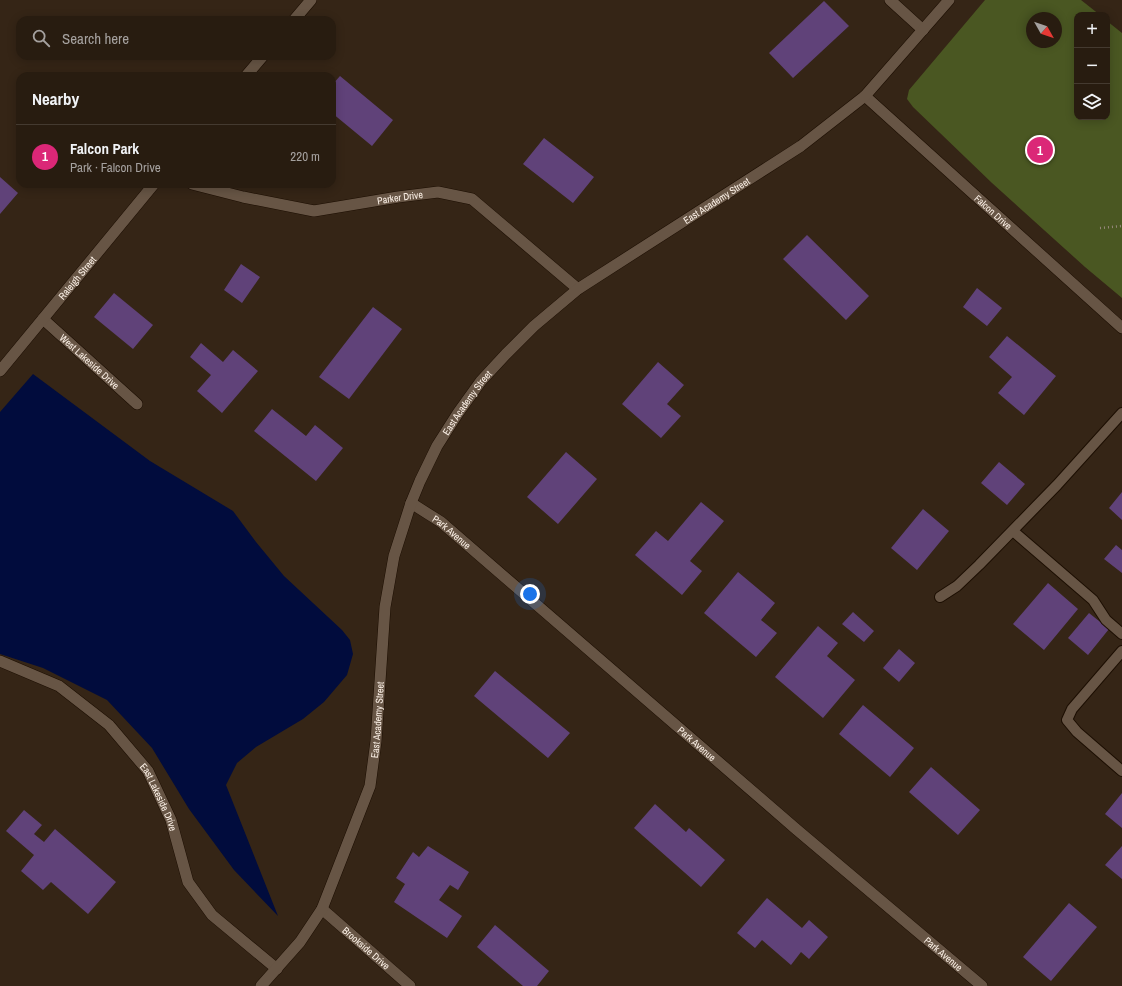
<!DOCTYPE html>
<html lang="en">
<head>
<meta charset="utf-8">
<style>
  :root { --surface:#281c10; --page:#34291e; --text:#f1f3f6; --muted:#a5a19f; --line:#443a30; --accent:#db2777 }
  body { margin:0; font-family:"Archivo Narrow",sans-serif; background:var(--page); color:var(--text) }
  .controls { position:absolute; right:12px; top:12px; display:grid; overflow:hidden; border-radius:8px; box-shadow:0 2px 10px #0003 }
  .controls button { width:36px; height:36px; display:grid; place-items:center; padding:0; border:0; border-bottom:1px solid var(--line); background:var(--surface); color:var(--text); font:20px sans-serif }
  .compass { position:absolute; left:1026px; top:12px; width:36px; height:36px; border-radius:50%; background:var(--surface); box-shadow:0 2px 10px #0003; rotate:130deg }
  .you { position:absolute; left:530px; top:594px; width:14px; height:14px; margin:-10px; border:3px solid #fff; border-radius:50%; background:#1a73e8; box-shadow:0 0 0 6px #1a73e833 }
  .badge { display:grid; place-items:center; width:26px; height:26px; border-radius:50%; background:var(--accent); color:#fff; font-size:13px; font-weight:700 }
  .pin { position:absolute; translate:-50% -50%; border:2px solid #fff; box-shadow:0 1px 4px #0006 }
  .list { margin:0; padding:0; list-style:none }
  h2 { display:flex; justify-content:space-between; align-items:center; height:52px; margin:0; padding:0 16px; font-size:17px }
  h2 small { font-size:13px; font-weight:400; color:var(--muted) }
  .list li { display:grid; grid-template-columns:26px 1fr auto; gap:12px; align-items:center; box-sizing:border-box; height:64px; padding:0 16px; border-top:1px solid var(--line) }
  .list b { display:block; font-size:15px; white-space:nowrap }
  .list p { margin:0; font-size:13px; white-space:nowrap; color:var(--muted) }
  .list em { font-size:13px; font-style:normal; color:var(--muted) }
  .icon { flex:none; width:22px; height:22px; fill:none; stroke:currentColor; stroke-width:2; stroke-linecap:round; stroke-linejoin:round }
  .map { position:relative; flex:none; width:1122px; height:986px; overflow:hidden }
  .search { position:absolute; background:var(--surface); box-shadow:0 2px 10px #0003; left:16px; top:16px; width:320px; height:44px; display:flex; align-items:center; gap:10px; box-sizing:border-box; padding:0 14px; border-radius:12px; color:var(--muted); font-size:15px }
  .panel { position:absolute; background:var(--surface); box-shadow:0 2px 10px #0003; left:16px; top:72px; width:320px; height:116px; border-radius:12px }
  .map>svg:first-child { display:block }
  .green { fill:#4a5722; fill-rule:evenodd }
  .water { fill:#010c3d }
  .building { fill:#604279 }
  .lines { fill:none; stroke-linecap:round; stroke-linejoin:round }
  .service-casing { stroke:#1c0e02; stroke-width:12 }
  .minor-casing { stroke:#1c0e02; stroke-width:12 }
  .tertiary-casing { stroke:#1c0e02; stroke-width:12 }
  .path { stroke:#96887c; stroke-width:2.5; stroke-dasharray:1 3; stroke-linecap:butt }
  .service { stroke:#675545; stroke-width:10 }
  .minor { stroke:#675545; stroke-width:11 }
  .tertiary { stroke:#675545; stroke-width:11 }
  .labels { text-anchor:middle; stroke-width:3; stroke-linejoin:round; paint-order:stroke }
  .street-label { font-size:10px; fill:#fcf1e7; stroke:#352516 }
</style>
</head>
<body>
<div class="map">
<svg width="1122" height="986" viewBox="0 0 1122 986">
  <rect width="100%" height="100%" fill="#352516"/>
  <path class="green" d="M985,0H1081L1100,15H1077V117H1107V21L1122,33V298L1085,267L992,183L913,107L907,99L909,90ZM1032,18H1056V42H1032Z"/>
  <path class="water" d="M33,374L150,461L233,511L256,542L284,576L342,630L350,640L353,654L347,675L324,702L303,719L256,747L237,763L226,785L278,916L234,870L189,809L152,748L107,700L43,668L0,654V412Z"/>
  <path class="building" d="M824,1L849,26L793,78L769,53Z
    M340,76L393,120L372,146L332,113V85Z
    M544,138L594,177L573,203L523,164Z
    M0,177L18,193L0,214Z
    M807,235L869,296L846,320L783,259Z
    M241,264L260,277L242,303L224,290Z
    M977,288L1002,308L987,326L963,307Z
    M114,293L153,325L133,349L94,317Z
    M373,307L402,329L349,399L319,377Z
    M1007,336L1056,376L1024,415L998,393L1012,377L989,357Z
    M201,343L223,362L233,350L258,371L222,413L197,391L211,375L190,357Z
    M658,362L684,385L667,404L681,416L661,438L622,404Z
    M272,409L306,436L315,425L343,448L316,481L254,431Z
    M566,452L597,479L558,524L527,497Z
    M999,462L1025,484L1007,505L981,483Z
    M1122,492V520L1109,508Z
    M701,502L724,521L690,561L702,571L682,595L635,555L656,531L668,541Z
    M923,509L949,531L917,570L891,548Z
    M1116,545L1122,550V573L1104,559Z
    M738,572L775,603L761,620L777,633L756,657L704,613Z
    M1048,583L1078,609L1044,650L1013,624Z
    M853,612L874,631L864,642L842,624Z
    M1089,613L1109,629L1088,655L1068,638Z
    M818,626L838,643L827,656L855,680L823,718L775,677Z
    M899,649L915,663L899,682L883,668Z
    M495,671L570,733L548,758L474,696Z
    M863,705L914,748L890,777L839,734Z
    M931,767L980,810L958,835L909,792Z
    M1122,793V828L1105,814Z
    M655,804L686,832L689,828L725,860L701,887L634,828Z
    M24,810L42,825L34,834L44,842L55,829L116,882L88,914L51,882L43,890L21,871L34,855L6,831Z
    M428,846L469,872L458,890L450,885L439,900L462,916L447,938L394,902L405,884L396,878L413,852L419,857Z
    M1122,846V879L1105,865Z
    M767,898L802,928L809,920L828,937L809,959L801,952L791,965L762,940L755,948L737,933Z
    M1069,903L1097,927L1051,981L1023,957Z
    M495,925L549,971L537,986H523L477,947Z"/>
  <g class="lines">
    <defs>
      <path id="service" d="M1013,531L1093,600L1106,620L1122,634
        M940,597L957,586L979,565L1057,485L1122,413
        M1122,651L1072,709L1067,720L1077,732L1122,771"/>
      <g id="minor">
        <path d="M890,0L923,30"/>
        <path d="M294,20L311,0"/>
        <path d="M246,76L263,56"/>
        <path id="s1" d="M865,96L1122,328"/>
        <path id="s2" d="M192,184L243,197L314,211L398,197L438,192L472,199L578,289"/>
        <path id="s3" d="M43,319L137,404"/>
        <path id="s4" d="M0,371L154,184"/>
        <path id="s5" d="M411,503L441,522L796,829L982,986"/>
        <path id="s6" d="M0,661L59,686L109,725L148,771L171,820L188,882L212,915L277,969"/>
        <path id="s7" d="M322,909L410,986"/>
      </g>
      <g id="tertiary">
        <path id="s8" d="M261,986L300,942L322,909L370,786L376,741L385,607L394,556L411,503L420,481L437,446L458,413L481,381L506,354L534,326L578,289L801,146L865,96L949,0"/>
      </g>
    </defs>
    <use href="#service" class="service-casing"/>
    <use href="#minor" class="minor-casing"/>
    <use href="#tertiary" class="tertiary-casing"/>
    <path class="path" d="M1100,228L1122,226"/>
    <use href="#service" class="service"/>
    <use href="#minor" class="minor"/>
    <use href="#tertiary" class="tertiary"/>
  </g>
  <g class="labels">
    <g class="street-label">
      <text dy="4" stroke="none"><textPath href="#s2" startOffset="212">Parker Drive</textPath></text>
      <text dy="4" stroke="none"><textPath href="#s8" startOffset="957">East Academy Street</textPath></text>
      <text dy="4" stroke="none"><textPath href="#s1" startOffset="173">Falcon Drive</textPath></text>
      <text dy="4" stroke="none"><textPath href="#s4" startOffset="121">Raleigh Street</textPath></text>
      <text dy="4" stroke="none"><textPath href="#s3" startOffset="63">West Lakeside Drive</textPath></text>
      <text dy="4" stroke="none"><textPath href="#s8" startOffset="633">East Academy Street</textPath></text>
      <text dy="4" stroke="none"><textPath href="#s5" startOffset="50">Park Avenue</textPath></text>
      <text dy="4" stroke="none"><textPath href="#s8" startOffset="297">East Academy Street</textPath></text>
      <text dy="4" stroke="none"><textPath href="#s5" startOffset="374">Park Avenue</textPath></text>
      <text dy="4" stroke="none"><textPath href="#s6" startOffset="216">East Lakeside Drive</textPath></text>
      <text dy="4" stroke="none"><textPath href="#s7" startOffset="59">Brookside Drive</textPath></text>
      <text dy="4" stroke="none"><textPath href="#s5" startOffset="698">Park Avenue</textPath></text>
    </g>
  </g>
</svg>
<div class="controls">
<button>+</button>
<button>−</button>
<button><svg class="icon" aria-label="layers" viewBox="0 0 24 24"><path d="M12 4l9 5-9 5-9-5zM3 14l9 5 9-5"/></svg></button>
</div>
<svg class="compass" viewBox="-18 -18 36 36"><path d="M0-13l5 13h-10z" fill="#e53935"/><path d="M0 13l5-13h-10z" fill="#a5a19f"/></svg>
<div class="you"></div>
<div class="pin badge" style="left:1040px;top:150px">1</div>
<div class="search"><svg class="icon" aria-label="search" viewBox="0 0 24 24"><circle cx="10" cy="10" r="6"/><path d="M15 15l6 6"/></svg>Search here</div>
<section class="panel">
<h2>Nearby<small></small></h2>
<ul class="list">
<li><span class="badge">1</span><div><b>Falcon Park</b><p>Park · Falcon Drive</p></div><em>220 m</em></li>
</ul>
</section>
</div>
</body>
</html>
